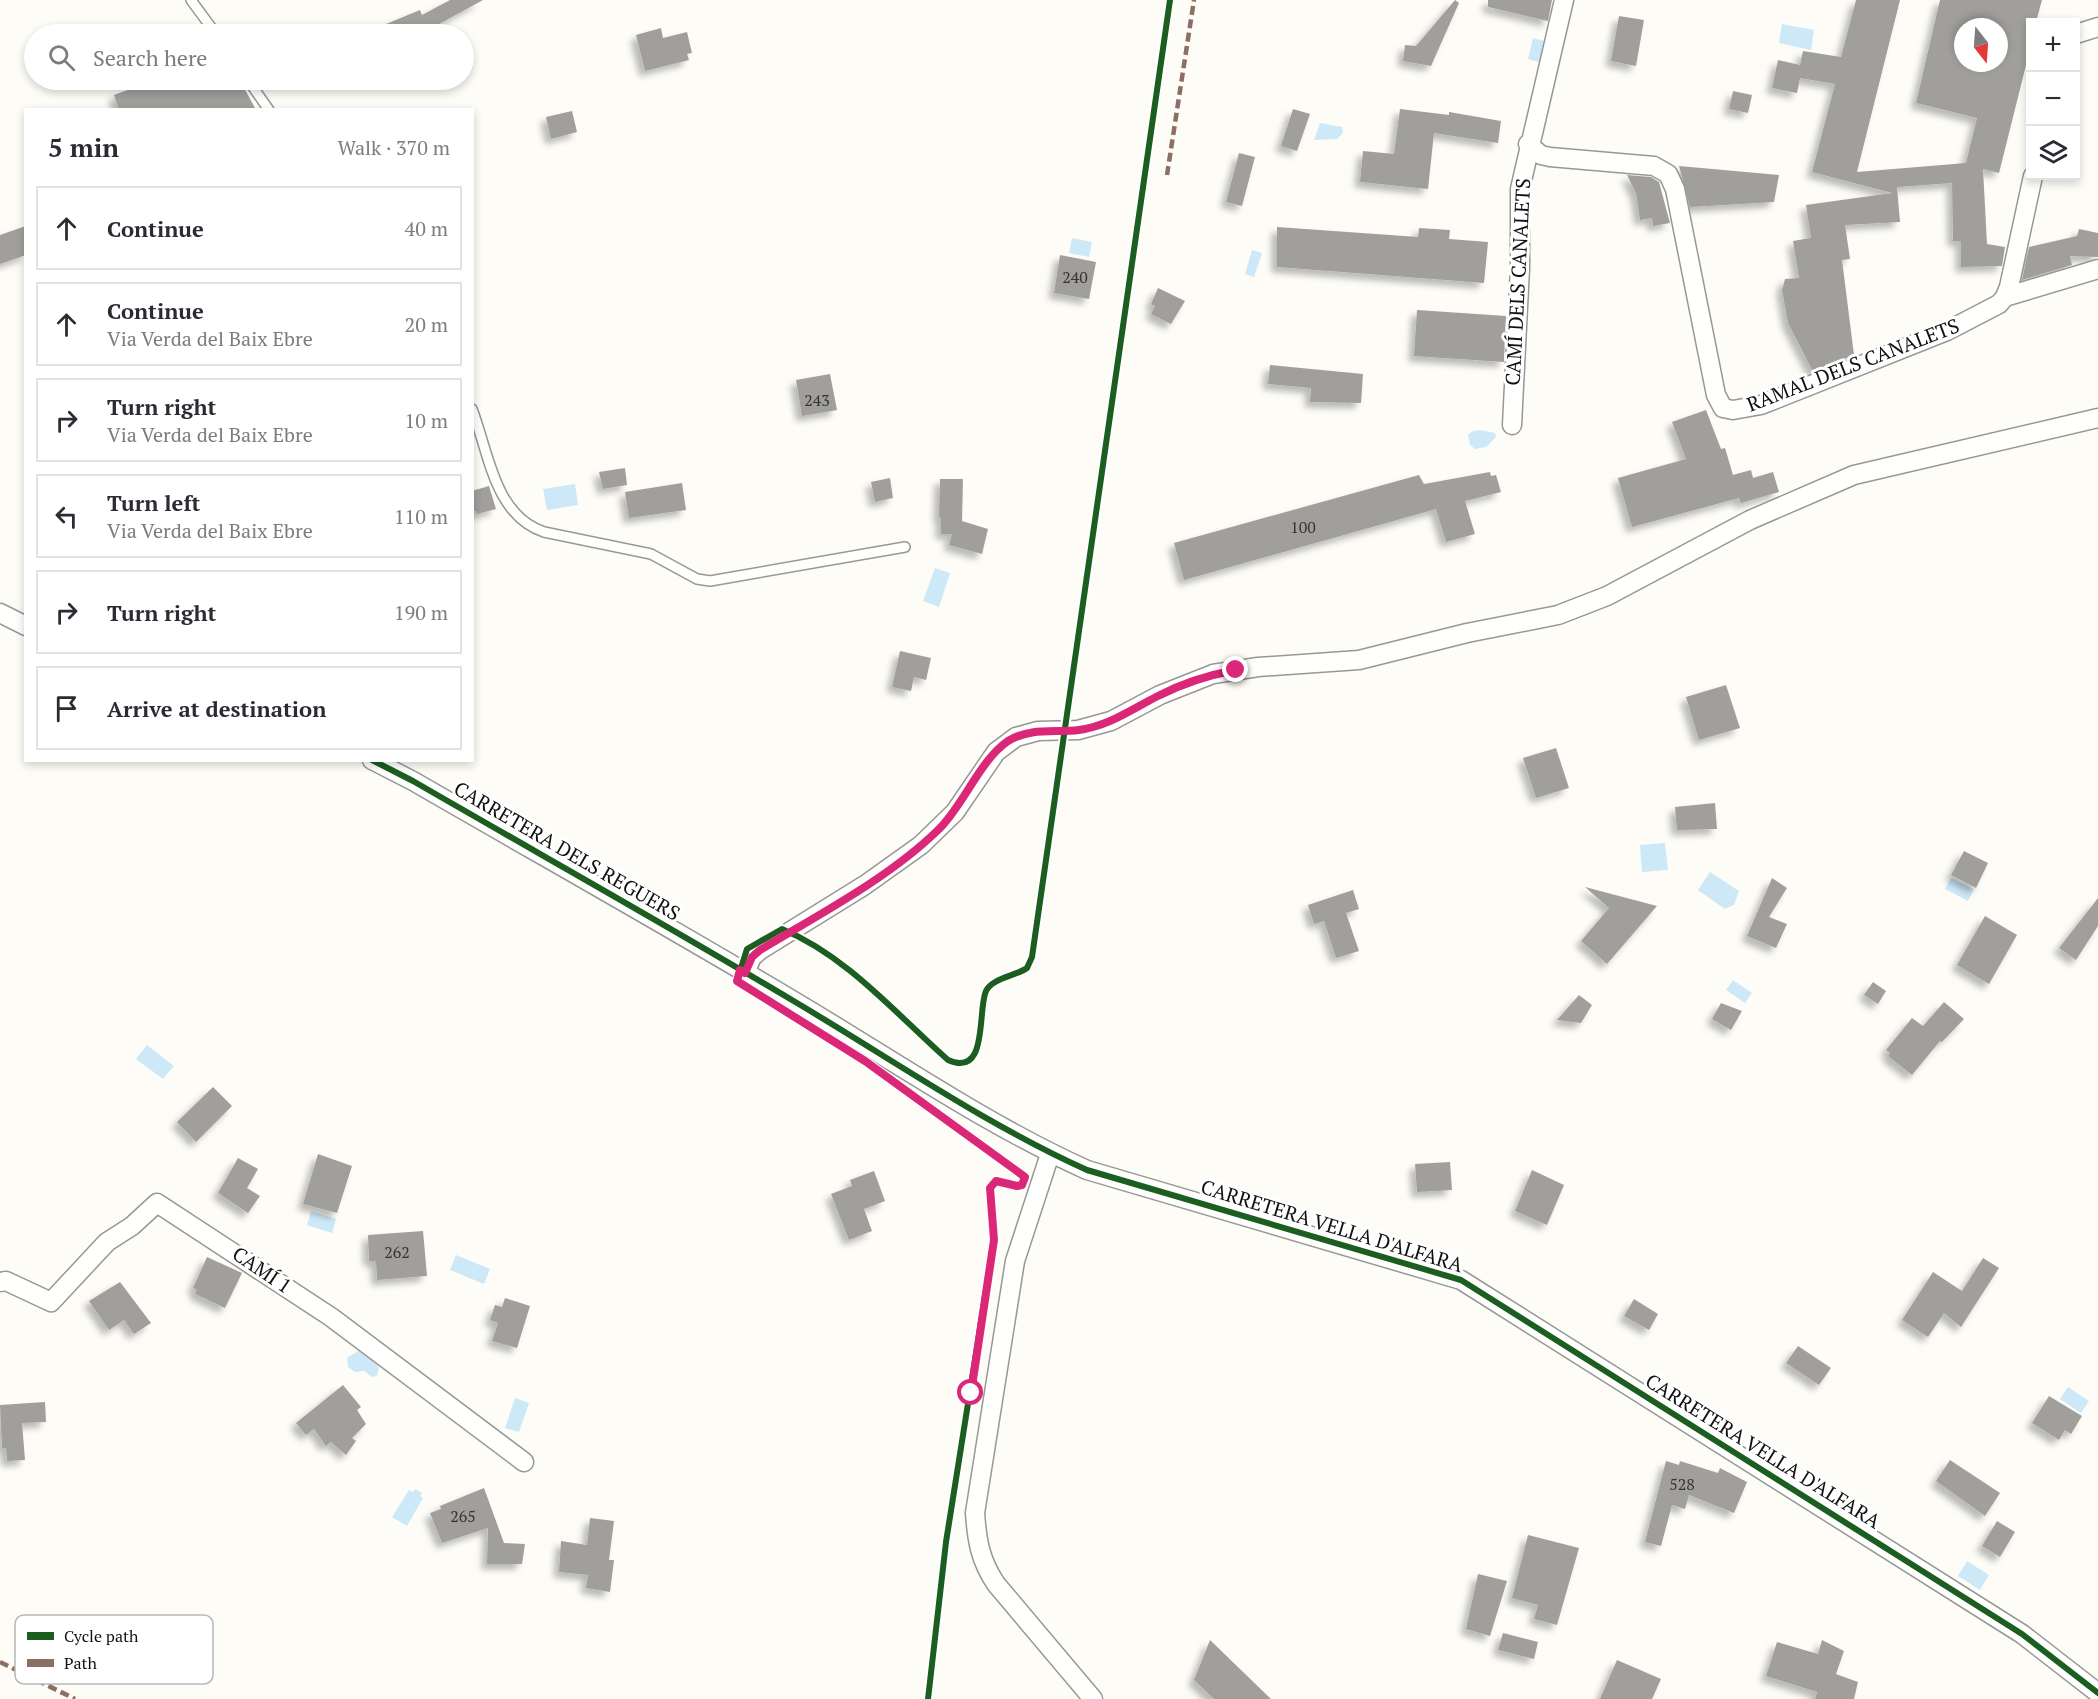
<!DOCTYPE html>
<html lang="en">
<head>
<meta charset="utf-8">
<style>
  :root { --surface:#fff; --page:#f2f2f3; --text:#2b2b33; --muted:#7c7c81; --line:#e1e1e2 }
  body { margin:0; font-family:"PT Serif",serif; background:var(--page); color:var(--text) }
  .controls { position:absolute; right:18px; top:18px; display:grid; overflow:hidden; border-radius:0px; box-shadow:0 3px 9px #0003 }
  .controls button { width:54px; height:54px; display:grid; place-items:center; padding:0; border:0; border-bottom:2px solid var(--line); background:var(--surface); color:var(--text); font:30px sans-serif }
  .compass { position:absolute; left:1954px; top:18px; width:54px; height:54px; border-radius:50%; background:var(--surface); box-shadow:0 3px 9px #0003; rotate:163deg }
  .stop { position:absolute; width:18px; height:18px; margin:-14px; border:4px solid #db2777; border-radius:50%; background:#fff }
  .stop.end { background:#db2777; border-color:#fff; box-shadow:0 2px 6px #0008 }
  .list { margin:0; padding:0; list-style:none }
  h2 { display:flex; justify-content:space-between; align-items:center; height:78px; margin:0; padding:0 24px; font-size:26px }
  h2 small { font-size:20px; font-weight:400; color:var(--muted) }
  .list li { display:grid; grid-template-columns:39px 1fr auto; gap:18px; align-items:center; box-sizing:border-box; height:84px; margin:0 12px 12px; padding:0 12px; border:2px solid var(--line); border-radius:0px }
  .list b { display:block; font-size:22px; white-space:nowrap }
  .list p { margin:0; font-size:20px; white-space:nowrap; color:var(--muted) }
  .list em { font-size:20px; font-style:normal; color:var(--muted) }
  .icon { flex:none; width:33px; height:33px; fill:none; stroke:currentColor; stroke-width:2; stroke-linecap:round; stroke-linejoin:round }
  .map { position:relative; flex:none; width:2098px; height:1699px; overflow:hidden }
  .search { position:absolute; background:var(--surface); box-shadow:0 3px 9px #0003; left:24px; top:24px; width:450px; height:66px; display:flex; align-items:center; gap:15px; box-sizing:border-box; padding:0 21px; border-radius:33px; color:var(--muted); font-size:22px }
  .panel { position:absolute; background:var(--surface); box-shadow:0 3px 9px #0003; left:24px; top:108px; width:450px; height:654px; border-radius:0px }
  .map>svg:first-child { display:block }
  .water { fill:#cde8f7 }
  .building { fill:#a19f9c; fill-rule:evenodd; filter:url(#shadow) }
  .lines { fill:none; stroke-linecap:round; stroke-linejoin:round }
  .lane-casing { stroke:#979795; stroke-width:12 }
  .street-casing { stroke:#979795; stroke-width:21 }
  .lane { stroke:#fffffe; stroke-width:9 }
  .street { stroke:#fffffe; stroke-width:18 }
  .quiet { stroke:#8d6e63; stroke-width:4.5; stroke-dasharray:9 4.5; stroke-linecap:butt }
  .cycleway-casing { stroke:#fff; stroke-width:10 }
  .cycleway { stroke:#1b5e20; stroke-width:6 }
  .route { stroke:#db2777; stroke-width:8 }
  .labels { text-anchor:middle; stroke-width:6; stroke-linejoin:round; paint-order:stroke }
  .number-label { font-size:16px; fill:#353434 }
  .street-label { font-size:20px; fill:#111; stroke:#fff }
  .key { fill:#fff; stroke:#b8b8b8; stroke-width:1.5 }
  .key-label { font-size:16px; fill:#111 }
</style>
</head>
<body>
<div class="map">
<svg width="2098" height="1699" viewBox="0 0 2098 1699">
  <defs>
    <filter id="shadow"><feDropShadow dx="-5.5" dy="5.5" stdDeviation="3" flood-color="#0004"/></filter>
  </defs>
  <rect width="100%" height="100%" fill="#fdfcf7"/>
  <path class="water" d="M1782,24L1814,30L1811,50L1779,43Z
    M1533,38L1544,41L1539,62L1528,59Z
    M1320,123L1342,127L1343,133L1337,139L1314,140Z
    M1072,238L1092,242L1089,257L1069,253Z
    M1252,250L1262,253L1254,277L1245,274Z
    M1480,430L1495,433L1496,437L1486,447L1475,449L1470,445L1468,435L1473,431Z
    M575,484L578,505L547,510L543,489Z
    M935,568L950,573L939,607L923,601Z
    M1665,843L1668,870L1642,872L1640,845Z
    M1710,872L1739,891L1734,905L1725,909L1698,890Z
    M1951,878L1974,889L1968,901L1945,889Z
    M1733,980L1752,993L1745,1003L1726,990Z
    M147,1045L174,1066L163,1079L136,1059Z
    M311,1211L336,1219L332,1233L307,1225Z
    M456,1255L490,1269L484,1284L450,1270Z
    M358,1351L367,1355L379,1367L377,1376L372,1377L364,1371L355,1372L348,1367L347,1358Z
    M2068,1387L2089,1401L2081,1413L2060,1399Z
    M515,1398L529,1403L519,1432L505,1428Z
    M415,1489L422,1493L420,1496L423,1498L407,1526L392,1517L409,1490L413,1492Z
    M1967,1561L1989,1575L1980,1590L1958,1576Z"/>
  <path class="building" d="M450,0H483L428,30L430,34H362L420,10L422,15Z
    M1455,0L1459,3L1431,66L1403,61L1405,45L1416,46Z
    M1488,0H1552L1548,21L1488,7Z
    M1856,0H1900L1857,172L1966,163L1977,118L1916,103L1940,0H2042L2036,22H2031V45L1999,173L1983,169L1987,244L2005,247L2002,266L1961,267V241H1953L1952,183L1897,187L1900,222L1845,225L1850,259L1842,260L1854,355L1813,372L1788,323L1782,290L1785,279L1799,278L1793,241L1811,238L1806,205L1892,193L1812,172L1835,84L1800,78L1797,93L1772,88L1778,60L1800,65L1803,51L1841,57ZM1963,27H1999V63H1963Z
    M1619,16L1644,20L1636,66L1611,61Z
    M661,28L663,38L687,32L692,53L687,54L689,60L645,71L636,35Z
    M155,80H240L256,110H119L114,95Z
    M1733,91L1752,95L1748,113L1729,109Z
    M1293,109L1310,114L1297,151L1281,146Z
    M1400,109L1449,115V112L1501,121L1498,143L1434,133L1428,189L1360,182L1363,151L1394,154Z
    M572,111L577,132L551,139L546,117Z
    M1239,153L1255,157L1242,206L1226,202Z
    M1679,166L1779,175L1774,202L1690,207Z
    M1627,175L1651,177L1659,182L1670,223L1653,226L1652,218L1640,220L1636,193Z
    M26,226V255L0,264V235Z
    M1277,227L1418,237L1419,228L1450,230L1449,239L1488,242L1484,283L1277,267Z
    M2079,229L2098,233V257L2070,256L2072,265L2022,280L2029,247L2077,236Z
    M1060,255L1096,262L1089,299L1054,293Z
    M1158,288L1185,301L1171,324L1151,314L1155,306L1151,304Z
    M1417,310L1506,316L1504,362L1414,356Z
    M1270,365L1363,374L1361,403L1310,402L1311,388L1268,384Z
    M830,374L837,410L802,416L796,380Z
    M1706,410L1721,449L1725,448L1733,475L1751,470L1753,478L1773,472L1779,492L1741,503L1739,498L1632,527L1618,478L1686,459L1672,422Z
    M625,468L627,485L603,489L599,472Z
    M1490,472L1491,476L1496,475L1501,492L1465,501L1475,534L1446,542L1436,509L1184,580L1174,543L1419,475L1424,484Z
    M890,478L893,498L875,502L871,482Z
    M940,479H963L962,521L988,529L982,554L949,545L952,534H941V517H939Z
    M682,483L686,510L629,518L625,492Z
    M489,486L496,509L477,514L476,511L472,512V491Z
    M900,651L931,658L926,680L914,677L911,691L892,687Z
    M1726,685L1740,728L1699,740L1686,697Z
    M1556,748L1569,788L1536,798L1523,758Z
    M1715,803L1717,829L1677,830L1675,807Z
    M1964,851L1988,863L1976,888L1951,875Z
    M1772,878L1787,888L1769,917L1787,924L1776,948L1747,936Z
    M1585,887L1657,906L1607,964L1581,941L1609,908Z
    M1353,890L1359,909L1346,913L1359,951L1336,958L1324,921L1314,924L1308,905Z
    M2098,898V926L2076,960L2059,948Z
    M1985,916L2017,935L1989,984L1957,965Z
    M1873,982L1886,991L1878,1004L1864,995Z
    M1579,995L1592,1005L1581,1023L1557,1020Z
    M1944,1002L1964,1019L1942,1042L1940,1041L1912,1075L1888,1056L1890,1053L1886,1050L1912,1018L1923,1026Z
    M1721,1003L1742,1011L1731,1030L1712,1019Z
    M213,1087L232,1106L196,1142L177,1122Z
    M318,1154L352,1166L337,1213L303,1204Z
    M238,1158L258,1169L247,1188L260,1196L248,1213L218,1193Z
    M1450,1162L1452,1190L1417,1192L1415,1164Z
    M1532,1170L1564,1185L1547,1225L1515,1211Z
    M874,1171L885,1201L864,1209L872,1231L849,1240L831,1194L852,1186L850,1180Z
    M423,1231L427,1276L377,1280L376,1261H369L368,1235Z
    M207,1257L242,1273L225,1308L195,1294L197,1290L193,1288Z
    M1983,1258L1999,1268L1961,1327L1944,1313L1928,1337L1902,1320L1933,1272L1962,1291Z
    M120,1282L151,1323L134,1334L124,1320L109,1330L89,1301Z
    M505,1298L530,1306L517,1348L492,1341L498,1323L490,1320L495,1305L502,1307Z
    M1634,1299L1658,1314L1649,1330L1624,1316Z
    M1798,1346L1831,1368L1819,1385L1786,1363Z
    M343,1385L361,1407L357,1410L366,1424L352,1438L356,1441L346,1455L331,1442L326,1446L314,1429L306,1435L296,1423Z
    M2049,1396L2082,1416L2071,1434L2065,1430L2059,1440L2032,1423Z
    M45,1402L46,1422L22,1423L25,1460L7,1461L6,1448H2L0,1405Z
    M1950,1460L2000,1493L1985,1516L1936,1481Z
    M1666,1461L1679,1465L1680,1461L1718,1473L1720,1468L1747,1482L1734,1513L1689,1495L1685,1509L1672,1505L1661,1546L1645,1542Z
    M484,1488L504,1543L525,1544L522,1564H487L488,1528L442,1543L430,1513L441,1509L440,1506Z
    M590,1518L614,1521L609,1560H614L610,1592L586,1588L588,1575L559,1572L561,1541L587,1545Z
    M1997,1521L2015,1532L2000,1557L1982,1546Z
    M1528,1535L1579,1548L1557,1625L1534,1619L1538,1605L1512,1598Z
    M1478,1574L1507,1581L1490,1636L1466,1629Z
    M1503,1633L1538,1642L1534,1659L1498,1650Z
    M1210,1640L1271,1699H1214L1194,1680Z
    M1822,1640L1844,1651L1836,1674L1858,1682L1854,1699H1815L1817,1692L1766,1676L1777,1642L1818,1654Z
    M1617,1660L1661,1679L1652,1699H1600Z"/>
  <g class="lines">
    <defs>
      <path id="lane" d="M191,0L216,34
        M248,80L269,110
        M472,409C489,453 494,515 544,532L651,554L697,579L710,581L905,547"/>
      <path id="street" d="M2076,34L2098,27
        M1528,144L1541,155L1550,157L1654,166L1668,174L1675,189L1716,395L1723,408L1733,410L1761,405L1947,331L1999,304L2005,297L2009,287L2033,176
        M2005,297L2098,269
        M1512,425L1520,268V189L1564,0
        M0,613L26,626
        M372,760L413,781C541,855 670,927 797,1003C893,1060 985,1124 1087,1170L1461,1280L2022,1634L2098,1693
        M745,973L752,957L760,950L865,885L921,845L955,812L996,752L1016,737L1038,731L1078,730L1111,721L1160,695L1213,674L1258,667L1359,660L1467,633L1558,615L1607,596L1750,520L1854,475L2098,418
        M1050,1154L1015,1261L975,1513C977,1541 980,1560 996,1584L1093,1699
        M0,1282L6,1281L51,1302L107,1242L132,1226L157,1203L331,1317L524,1462"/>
    </defs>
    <use href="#lane" class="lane-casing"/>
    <use href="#street" class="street-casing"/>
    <use href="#lane" class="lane"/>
    <use href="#street" class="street"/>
    <path class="quiet" d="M1167,175L1194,0
      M0,1662L75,1699"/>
    <defs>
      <path id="cycleway" d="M372,760L413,781C541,855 670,927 797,1003C893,1060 985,1124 1087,1170L1461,1280L2022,1634L2098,1693
        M928,1699L946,1542L994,1240L990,1188L996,1181L1017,1186L1022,1185L1025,1177L865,1061L737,981L747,949L782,929C847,956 896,1014 948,1060C989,1078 977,1011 986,991C992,978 1016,976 1027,968L1032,957L1170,0"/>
    </defs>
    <use href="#cycleway" class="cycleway-casing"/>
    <use href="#cycleway" class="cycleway"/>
  </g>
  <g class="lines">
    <path class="route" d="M971,1393L994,1240L990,1188L996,1181L1017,1186L1022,1185L1025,1177L865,1061L737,981L740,970L745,973L752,957L760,950C818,915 889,878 938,830C964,805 979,761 1008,741C1031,727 1055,733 1079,730C1109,726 1132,709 1158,696C1183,683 1209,675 1236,670"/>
  </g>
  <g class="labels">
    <g class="number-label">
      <text x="1075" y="283">240</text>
      <text x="817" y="406">243</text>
      <text x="1303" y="533">100</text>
      <text x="397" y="1258">262</text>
      <text x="1682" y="1490">528</text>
      <text x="463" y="1522">265</text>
    </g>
    <g class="street-label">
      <text transform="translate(1518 282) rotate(-87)" y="7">CAMÍ DELS CANALETS</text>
      <text transform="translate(1853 365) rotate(-21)" y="7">RAMAL DELS CANALETS</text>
      <text transform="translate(567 851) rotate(30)" y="7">CARRETERA DELS REGUERS</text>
      <text transform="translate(1332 1226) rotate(17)" y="7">CARRETERA VELLA D'ALFARA</text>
      <text transform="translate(262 1270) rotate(34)" y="7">CAMÍ 1</text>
      <text transform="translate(1763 1451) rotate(32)" y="7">CARRETERA VELLA D'ALFARA</text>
    </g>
  </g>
  <rect x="15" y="1615" width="198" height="69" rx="9" class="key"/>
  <rect x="27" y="1632" width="27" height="8" fill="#1b5e20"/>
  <rect x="27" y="1659" width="27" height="8" fill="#8d6e63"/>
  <g class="key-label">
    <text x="64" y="1642">Cycle path</text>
    <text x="64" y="1669">Path</text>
  </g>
</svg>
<div class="controls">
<button>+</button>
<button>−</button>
<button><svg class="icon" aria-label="layers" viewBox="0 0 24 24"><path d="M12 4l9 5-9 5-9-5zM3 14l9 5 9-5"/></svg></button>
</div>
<svg class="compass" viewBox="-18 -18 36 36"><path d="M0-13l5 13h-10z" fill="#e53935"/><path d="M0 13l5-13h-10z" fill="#7c7c81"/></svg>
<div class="stop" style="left:971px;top:1393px"></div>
<div class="stop end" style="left:1236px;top:670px"></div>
<div class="search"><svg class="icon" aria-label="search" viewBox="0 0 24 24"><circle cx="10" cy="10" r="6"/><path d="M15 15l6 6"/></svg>Search here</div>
<section class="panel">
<h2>5 min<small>Walk · 370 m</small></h2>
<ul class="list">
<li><svg class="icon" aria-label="ahead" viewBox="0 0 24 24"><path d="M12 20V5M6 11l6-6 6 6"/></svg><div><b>Continue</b></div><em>40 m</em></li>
<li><svg class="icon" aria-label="ahead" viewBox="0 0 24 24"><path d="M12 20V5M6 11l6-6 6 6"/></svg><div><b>Continue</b><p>Via Verda del Baix Ebre</p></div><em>20 m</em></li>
<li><svg class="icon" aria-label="right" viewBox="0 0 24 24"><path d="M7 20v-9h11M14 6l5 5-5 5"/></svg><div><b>Turn right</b><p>Via Verda del Baix Ebre</p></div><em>10 m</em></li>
<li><svg class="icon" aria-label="left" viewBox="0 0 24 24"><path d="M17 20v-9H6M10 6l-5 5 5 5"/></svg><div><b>Turn left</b><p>Via Verda del Baix Ebre</p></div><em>110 m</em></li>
<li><svg class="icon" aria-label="right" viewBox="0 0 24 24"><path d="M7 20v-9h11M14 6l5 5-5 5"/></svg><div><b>Turn right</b></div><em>190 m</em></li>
<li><svg class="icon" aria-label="arrive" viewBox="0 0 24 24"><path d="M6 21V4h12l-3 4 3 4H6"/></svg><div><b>Arrive at destination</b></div></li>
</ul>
</section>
</div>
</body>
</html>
